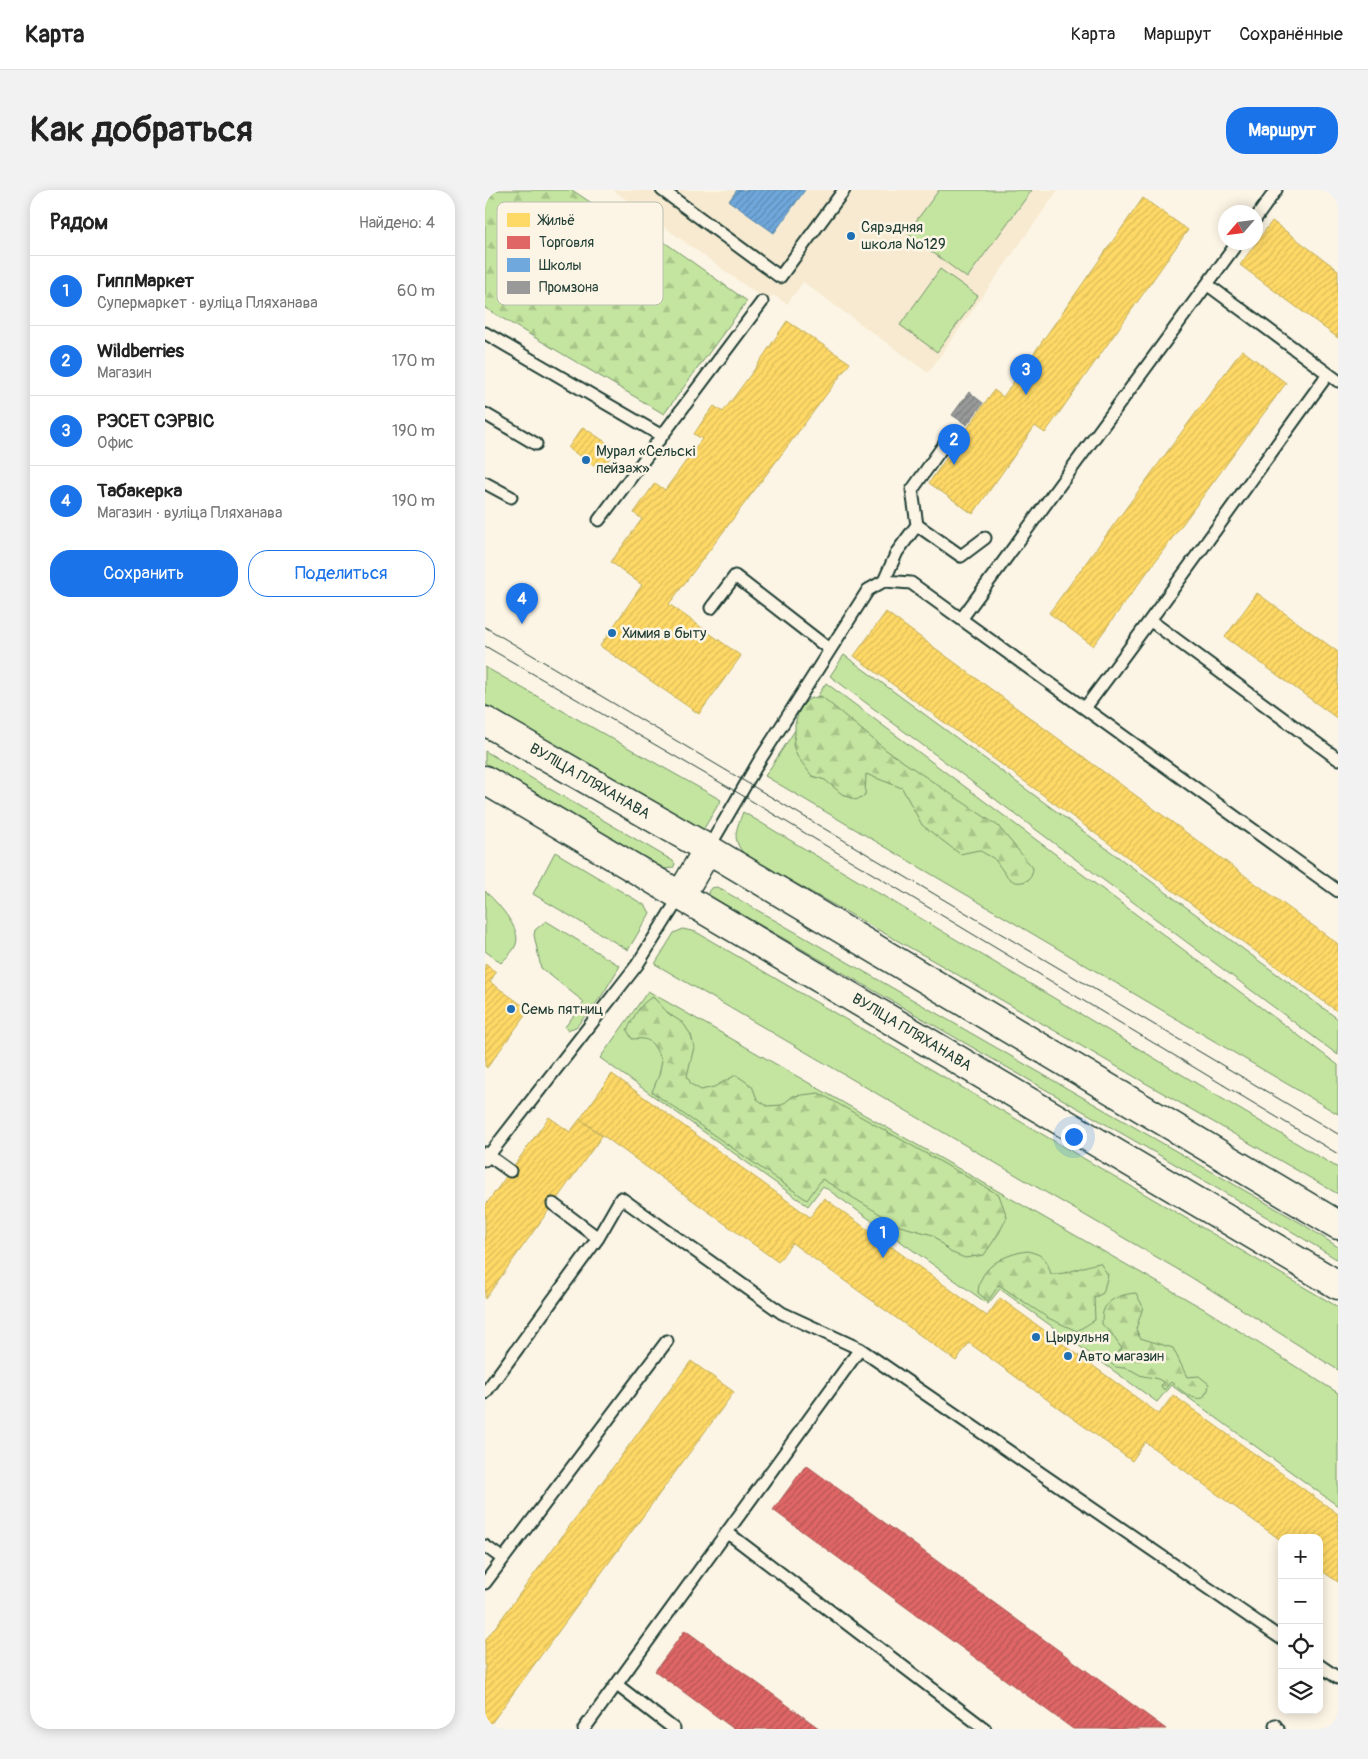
<!DOCTYPE html>
<html lang="ru">
<head>
<meta charset="utf-8">
<style>
  :root { --surface:#fff; --page:#f2f2f2; --text:#222; --muted:#767676; --line:#e0e0e0; --accent:#1a73e8 }
  body { margin:0; font-family:Pangolin,sans-serif; background:var(--page); color:var(--text) }
  .controls { position:absolute; right:15px; bottom:15px; display:grid; overflow:hidden; border-radius:10px; box-shadow:0 2px 12px #0003 }
  .controls button { width:45px; height:45px; display:grid; place-items:center; padding:0; border:0; border-bottom:1px solid var(--line); background:var(--surface); color:var(--text); font:25px sans-serif }
  .compass { position:absolute; left:733px; top:15px; width:45px; height:45px; border-radius:50%; background:var(--surface); box-shadow:0 2px 12px #0003; rotate:242deg }
  .you { position:absolute; left:588px; top:946px; width:18px; height:18px; margin:-12px; border:4px solid #fff; border-radius:50%; background:#1a73e8; box-shadow:0 0 0 8px #1a73e833 }
  .badge { display:grid; place-items:center; width:32px; height:32px; border-radius:50%; background:var(--accent); color:#fff; font-size:16px; font-weight:700 }
  .pin { position:absolute; translate:-50% -41px; filter:drop-shadow(0 1px 2px #0008) }
  .pin::after { content:''; position:absolute; top:26px; width:18px; height:15px; background:inherit; clip-path:polygon(0 0,100% 0,50% 100%) }
  .list { margin:0; padding:0; list-style:none }
  h2 { display:flex; justify-content:space-between; align-items:center; height:65px; margin:0; padding:0 20px; font-size:21px }
  h2 small { font-size:16px; font-weight:400; color:var(--muted) }
  .list li { display:grid; grid-template-columns:32px 1fr auto; gap:15px; align-items:center; box-sizing:border-box; height:70px; padding:0 20px; border-top:1px solid var(--line) }
  .list b { display:block; font-size:19px; white-space:nowrap }
  .list p { margin:0; font-size:16px; white-space:nowrap; color:var(--muted) }
  .list em { font-size:16px; font-style:normal; color:var(--muted) }
  .actions { display:flex; gap:10px; padding:15px 20px }
  .actions a { flex:1; padding:11px 0; border:1px solid var(--accent); border-radius:20px; text-align:center; font-size:18px; color:var(--accent) }
  .actions .main { background:var(--accent); color:#fff }
  .icon { flex:none; width:28px; height:28px; fill:none; stroke:currentColor; stroke-width:2; stroke-linecap:round; stroke-linejoin:round }
  .map { position:relative; flex:none; width:853px; height:1539px; overflow:hidden; border-radius:20px }
  header { display:flex; align-items:center; gap:30px; box-sizing:border-box; height:70px; padding:0 25px; background:var(--surface); border-bottom:1px solid var(--line) }
  header strong { font-size:24px }
  nav { display:flex; gap:28px; margin-inline-start:auto; font-size:18px }
  .intro { display:flex; align-items:center; justify-content:space-between; box-sizing:border-box; height:120px; padding:0 30px }
  h1 { margin:0; font-size:35px }
  .button { padding:12px 22px; border-radius:20px; background:var(--accent); color:#fff; font-size:18px; font-weight:700 }
  main { display:flex; gap:30px; padding:0 30px }
  aside { flex:1; background:var(--surface); border-radius:20px; box-shadow:0 2px 12px #0003 }
  .map>svg:first-child { display:block }
  .built { fill:#f7ead0 }
  .green { fill:#c4e59f; stroke:#72916a }
  .forest { fill:url(#forest-firs); stroke:#72916a }
  .homes { fill:url(#homes-hatch); stroke:#bcaa57 }
  .shops { fill:url(#shops-hatch); stroke:#a65a57 }
  .schools { fill:url(#schools-hatch); stroke:#5788aa }
  .industry { fill:url(#industry-hatch); stroke:#747d7b }
  .lines { fill:none; stroke-linecap:round; stroke-linejoin:round }
  .lane-casing { stroke:#1f3d34; stroke-width:15 }
  .secondary-casing { stroke:#1f3d34; stroke-width:31 }
  .lane { stroke:#fcf5e5; stroke-width:11 }
  .secondary { stroke:#fcf5e5; stroke-width:28 }
  .tram { stroke:#1f3d34; stroke-width:1 }
  .poi-dot { fill:#1f6fb2; stroke:#fcf5e5; stroke-width:2 }
  .labels { text-anchor:middle; stroke-width:5; stroke-linejoin:round; paint-order:stroke }
  .poi-label { font-size:15px; fill:#1f3d34; stroke:#fcf5e5; text-anchor:start }
  .street-label { font-size:15px; fill:#1f3d34; stroke:#fcf5e5 }
  .key { fill:#fcf5e5; stroke:#babeb0; stroke-width:1 }
  .key-label { font-size:14px; fill:#1f3d34 }
</style>
</head>
<body>
<header>
<strong>Карта</strong>
<nav><a>Карта</a><a>Маршрут</a><a>Сохранённые</a></nav>
</header>
<div class="intro"><h1>Как добраться</h1><a class="button">Маршрут</a></div>
<main>
<aside>
<h2>Рядом<small>Найдено: 4</small></h2>
<ul class="list">
<li><span class="badge">1</span><div><b>ГиппМаркет</b><p>Супермаркет · вуліца Пляханава</p></div><em>60 m</em></li>
<li><span class="badge">2</span><div><b>Wildberries</b><p>Магазин</p></div><em>170 m</em></li>
<li><span class="badge">3</span><div><b>РЭСЕТ СЭРВІС</b><p>Офис</p></div><em>190 m</em></li>
<li><span class="badge">4</span><div><b>Табакерка</b><p>Магазин · вуліца Пляханава</p></div><em>190 m</em></li>
</ul>
<div class="actions"><a class="main">Сохранить</a><a>Поделиться</a></div>
</aside>
<div class="map">
<svg width="853" height="1539" viewBox="0 0 853 1539">
  <defs>
    <pattern id="forest-firs" width="22" height="20" patternUnits="userSpaceOnUse" patternTransform="scale(1.25)"><rect width="22" height="20" fill="#c4e59f"/><path d="M5 1l3.5 6h-7zM16 11l3.5 6h-7z" fill="#a8c58a"/></pattern>
    <pattern id="homes-hatch" width="6" height="6" patternUnits="userSpaceOnUse" patternTransform="scale(1.25)"><rect width="6" height="6" fill="#ffd966"/><path d="M-1 1l2-2M0 6l6-6M5 7l2-2" fill="none" stroke="#dabb59"/></pattern>
    <pattern id="shops-hatch" width="6" height="6" patternUnits="userSpaceOnUse" patternTransform="scale(1.25)"><rect width="6" height="6" fill="#e06666"/><path d="M-1 1l2-2M0 6l6-6M5 7l2-2" fill="none" stroke="#b55555"/></pattern>
    <pattern id="schools-hatch" width="6" height="6" patternUnits="userSpaceOnUse" patternTransform="scale(1.25)"><rect width="6" height="6" fill="#6fa8dc"/><path d="M-1 1l2-2M0 6l6-6M5 7l2-2" fill="none" stroke="#5b8ab3"/></pattern>
    <pattern id="industry-hatch" width="6" height="6" patternUnits="userSpaceOnUse" patternTransform="scale(1.25)"><rect width="6" height="6" fill="#999"/><path d="M-1 1l2-2M0 6l6-6M5 7l2-2" fill="none" stroke="#7c7e7e"/></pattern>
  </defs>
  <rect width="100%" height="100%" fill="#fcf5e5"/>
  <filter id="ink" filterUnits="userSpaceOnUse"><feTurbulence type="fractalNoise" baseFrequency=".02" numOctaves="2"/><feDisplacementMap in="SourceGraphic" scale="10" xChannelSelector="R" yChannelSelector="G"/><feConvolveMatrix kernelMatrix="1 2 1 2 8 2 1 2 1" color-interpolation-filters="sRGB"/></filter>
  <g filter="url(#ink)">
    <path class="built" d="M128,0H573L443,183L318,92L302,114L288,105L283,112Z"/>
    <path class="green" d="M454,0H547L482,88L422,43Z
      M455,79L493,106L452,162L415,135Z
      M359,465L853,829V865L345,486Z
      M0,477L236,610L218,640L0,514Z
      M341,493L853,875V924L280,586Z
      M0,561L188,671L190,674L188,678L179,679L0,573Z
      M258,622L853,978V1004L447,770L260,665C246,649 251,640 258,622Z
      M70,662L161,716L165,723L143,760L48,704Z
      M232,697L816,1033L853,1057V1070L811,1044L225,706L223,702L226,698Z
      M0,701C11,711 37,739 31,754C29,761 21,768 16,773L0,761Z
      M61,731L135,776L116,807L91,837L82,840L80,837L99,812L56,778L49,745L50,740Z
      M198,739L211,742L853,1117V1180L704,1086L170,774L189,743Z
      M163,801L719,1119L853,1203V1316L686,1195L672,1212L515,1099L503,1114L338,996L323,1016L115,868Z"/>
    <path class="forest" d="M0,0H87L117,20L158,37L262,111L179,224L0,118Z
      M336,506L401,560L513,636L548,678C547,685 546,691 537,692C522,695 517,676 508,668C503,665 498,663 494,660L475,664L437,635L417,598L381,584L380,605L371,610L357,604L340,590L327,586L312,566L308,555L310,544V534L315,518L324,509Z
      M168,807L184,824L198,833L206,845L209,857L202,886L206,894L216,900L229,897L251,885L267,896L272,909L282,916L297,915L308,906L334,903L514,1005L522,1027L514,1043L499,1065L480,1068L465,1062L448,1045L415,1036L337,989L322,1010L167,902L174,885L177,870C167,853 167,847 147,849L142,840C149,828 154,813 168,807Z
      M543,1061C560,1066 561,1068 566,1084C584,1085 598,1075 615,1073L623,1085L618,1103L609,1108L610,1130L592,1141L563,1128L514,1095L503,1111L493,1103C494,1077 519,1064 543,1061Z
      M651,1103L658,1117L651,1139L655,1148L688,1158L702,1187L714,1186L724,1194L723,1200L718,1208C706,1211 695,1199 686,1192L679,1200L676,1196L678,1192C670,1186 663,1188 655,1185C651,1183 647,1180 643,1179C633,1176 629,1180 623,1169L637,1159L628,1146L617,1134C617,1130 617,1125 618,1122C622,1108 639,1104 651,1103Z"/>
    <path class="homes" d="M658,8L703,40L560,243L550,236L488,324L444,293L509,200L518,207Z
      M787,31L853,80V148L755,75Z
      M302,131L365,173L184,414L256,466L214,524L115,456L157,395L126,372L157,329L149,323L170,293L180,300L217,249L209,244L219,229L229,216L238,222L269,180Z
      M757,160L801,193L608,456L564,423Z
      M98,237L131,259L116,281L83,258Z
      M772,403L853,462V529L740,447Z
      M401,422L853,754V822L369,466Z
      M0,774L11,782L5,792L44,820L2,878L0,876Z
      M127,884L325,1027L339,1008L502,1126L515,1108L674,1224L688,1205L853,1324V1392L834,1379V1348H797V1351L660,1252L647,1271L484,1153L471,1171L307,1053L293,1072L95,929Z
      M64,927L85,942L95,929L117,946L0,1109V1016Z
      M206,1171L249,1202L2,1539H0V1451Z"/>
    <path class="shops" d="M321,1275L681,1539H588L348,1364L288,1320Z
      M200,1440L335,1539H249L170,1481Z"/>
    <path class="schools" d="M252,0H320L289,43L244,11Z"/>
    <path class="industry" d="M484,202L498,213L482,235L467,225Z"/>
    <g class="lines">
      <defs>
        <path id="lane" d="M177,0L295,87L359,0
          M771,28L791,0
          M723,95L853,191
          M0,143L177,246
          M0,224L51,254
          M0,293L26,307
          M114,330L277,112
          M432,335L476,366L500,348
          M399,391L412,362L432,335L427,300L461,252
          M226,418L250,386L344,459
          M477,428L753,52
          M666,431L853,569
          M600,518C683,408 762,295 843,184
          M223,659L276,568L383,400L399,391L426,393L853,701
          M0,963L25,981
          M0,970L152,775L196,705
          M68,1014L113,1048
          M0,1203L113,1048L136,1008L297,1123L375,1159L797,1449
          M243,1343L500,1539
          M0,1356L18,1369
          M0,1393L182,1151
          M834,1475L853,1488
          M132,1495L189,1539
          M790,1535L793,1539
          M99,1539L375,1159"/>
        <path id="secondary" d="M0,531L223,659L853,1035
          M0,590L853,1095
          M196,705L223,659"/>
      </defs>
      <use href="#lane" class="lane-casing"/>
      <use href="#secondary" class="secondary-casing"/>
      <use href="#lane" class="lane"/>
      <use href="#secondary" class="secondary"/>
      <path class="tram" d="M0,437L853,944
        M0,456L255,604L853,964"/>
    </g>
  </g>
  <g class="poi-dot">
    <circle cx="366" cy="46" r="5"/>
    <circle cx="101" cy="270" r="5"/>
    <circle cx="127" cy="443" r="5"/>
    <circle cx="26" cy="819" r="5"/>
    <circle cx="551" cy="1147" r="5"/>
    <circle cx="583" cy="1166" r="5"/>
  </g>
  <g class="labels">
    <g class="poi-label">
      <text x="376" y="42">Сярэдняя<tspan x="376" dy="17">школа №129</tspan></text>
      <text x="111" y="266">Мурал «Сельскі<tspan x="111" dy="17">пейзаж»</tspan></text>
      <text x="137" y="448">Химия в быту</text>
      <text x="36" y="824">Семь пятниц</text>
      <text x="561" y="1152">Цырульня</text>
      <text x="593" y="1171">Авто магазин</text>
    </g>
    <g class="street-label">
      <text transform="translate(105 591) rotate(30)" y="5">ВУЛІЦА ПЛЯХАНАВА</text>
      <text transform="translate(427 842) rotate(31)" y="5">ВУЛІЦА ПЛЯХАНАВА</text>
    </g>
  </g>
  <rect x="12" y="12" width="166" height="103" rx="8" class="key"/>
  <rect x="22" y="23" width="23" height="14" fill="#ffd966"/>
  <rect x="22" y="46" width="23" height="13" fill="#e06666"/>
  <rect x="22" y="68" width="23" height="14" fill="#6fa8dc"/>
  <rect x="22" y="91" width="23" height="13" fill="#999"/>
  <g class="key-label">
    <text x="54" y="35">Жильё</text>
    <text x="54" y="57">Торговля</text>
    <text x="54" y="80">Школы</text>
    <text x="54" y="102">Промзона</text>
  </g>
</svg>
<div class="controls">
<button>+</button>
<button>−</button>
<button><svg class="icon" aria-label="locate" viewBox="0 0 24 24"><circle cx="12" cy="12" r="6"/><path d="M12 2v4M12 18v4M2 12h4M18 12h4"/></svg></button>
<button><svg class="icon" aria-label="layers" viewBox="0 0 24 24"><path d="M12 4l9 5-9 5-9-5zM3 14l9 5 9-5"/></svg></button>
</div>
<svg class="compass" viewBox="-18 -18 36 36"><path d="M0-13l5 13h-10z" fill="#e53935"/><path d="M0 13l5-13h-10z" fill="#767676"/></svg>
<div class="you"></div>
<div class="pin badge" style="left:398px;top:1068px">1</div>
<div class="pin badge" style="left:469px;top:275px">2</div>
<div class="pin badge" style="left:541px;top:205px">3</div>
<div class="pin badge" style="left:37px;top:434px">4</div>
</div>
</main>
</body>
</html>
